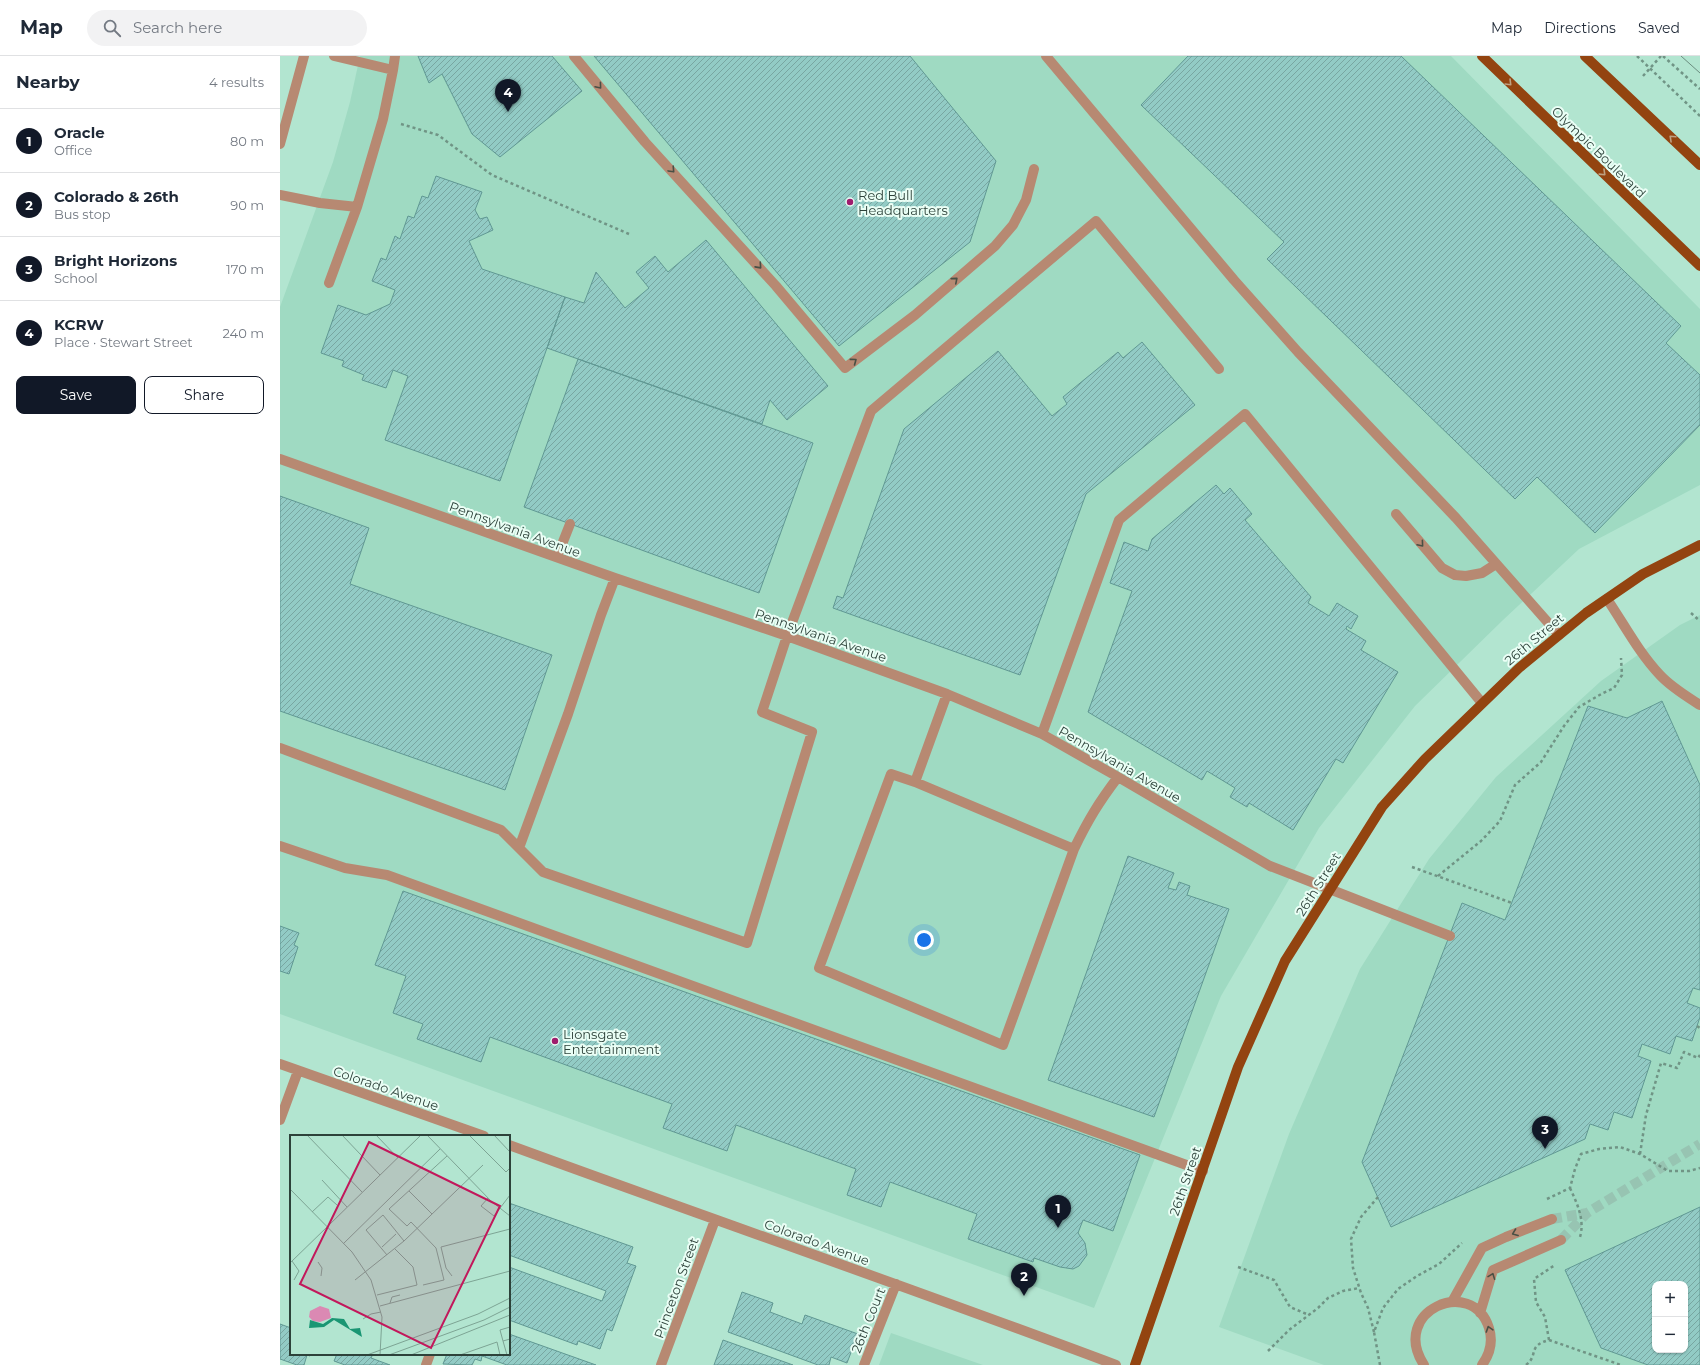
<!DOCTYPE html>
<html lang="en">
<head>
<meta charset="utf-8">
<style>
  :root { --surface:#fff; --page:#f2f2f3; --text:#1f2937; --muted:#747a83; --line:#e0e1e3; --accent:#111827 }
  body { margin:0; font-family:Montserrat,sans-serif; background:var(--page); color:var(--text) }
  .controls { position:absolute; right:12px; bottom:12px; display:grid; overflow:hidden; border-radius:8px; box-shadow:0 1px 3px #0004 }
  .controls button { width:36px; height:36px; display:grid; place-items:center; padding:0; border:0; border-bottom:1px solid var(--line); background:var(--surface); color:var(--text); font:20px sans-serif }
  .you { position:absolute; left:644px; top:884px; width:14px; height:14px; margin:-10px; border:3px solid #fff; border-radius:50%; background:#1a73e8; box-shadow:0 0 0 6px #1a73e833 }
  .badge { display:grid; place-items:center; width:26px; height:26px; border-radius:50%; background:var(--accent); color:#fff; font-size:13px; font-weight:700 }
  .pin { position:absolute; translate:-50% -33px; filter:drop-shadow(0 1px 2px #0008) }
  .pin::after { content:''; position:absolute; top:21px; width:14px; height:12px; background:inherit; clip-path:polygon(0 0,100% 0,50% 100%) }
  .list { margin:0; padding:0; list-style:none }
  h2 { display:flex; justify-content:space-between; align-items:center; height:52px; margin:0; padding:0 16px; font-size:17px }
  h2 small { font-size:13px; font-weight:400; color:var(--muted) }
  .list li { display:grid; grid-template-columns:26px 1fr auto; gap:12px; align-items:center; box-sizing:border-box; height:64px; padding:0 16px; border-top:1px solid var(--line) }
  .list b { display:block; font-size:15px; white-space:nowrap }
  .list p { margin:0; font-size:13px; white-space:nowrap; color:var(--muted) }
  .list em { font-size:13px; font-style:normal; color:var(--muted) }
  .actions { display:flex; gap:8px; padding:12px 16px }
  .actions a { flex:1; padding:9px 0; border:1px solid var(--accent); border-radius:8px; text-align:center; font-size:14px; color:var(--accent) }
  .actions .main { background:var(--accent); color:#fff }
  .icon { flex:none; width:22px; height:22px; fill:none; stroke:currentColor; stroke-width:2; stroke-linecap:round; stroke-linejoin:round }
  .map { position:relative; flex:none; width:1420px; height:1309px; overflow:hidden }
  header { display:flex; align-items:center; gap:24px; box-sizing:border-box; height:56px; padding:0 20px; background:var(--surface); border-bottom:1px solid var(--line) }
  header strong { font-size:19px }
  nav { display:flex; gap:22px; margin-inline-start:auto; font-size:14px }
  .search { width:280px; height:36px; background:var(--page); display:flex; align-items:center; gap:10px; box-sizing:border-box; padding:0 14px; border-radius:22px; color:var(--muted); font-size:15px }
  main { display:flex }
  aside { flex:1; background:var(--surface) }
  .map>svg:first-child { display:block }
  .built { fill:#9fdac2; fill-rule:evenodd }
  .building { fill:url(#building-hatch); stroke:#609893; fill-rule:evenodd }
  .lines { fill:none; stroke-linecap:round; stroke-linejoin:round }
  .minor-tunnel { stroke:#97c4b2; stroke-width:10; stroke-dasharray:10 5; stroke-linecap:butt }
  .path { stroke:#709485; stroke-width:2.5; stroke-dasharray:3 3; stroke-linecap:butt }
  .minor { stroke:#b78972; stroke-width:10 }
  .major { stroke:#934410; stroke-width:10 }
  .tram { stroke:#6b8d7f; stroke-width:1 }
  .oneway { stroke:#bea182 }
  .oneway2 { stroke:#495045 }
  .poi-dot { fill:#9f1c6d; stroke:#eafef5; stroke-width:1.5 }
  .labels { text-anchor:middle; stroke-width:4; stroke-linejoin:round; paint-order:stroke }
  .street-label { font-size:13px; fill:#2d423a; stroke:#eafef5 }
  .poi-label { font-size:13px; fill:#2d423a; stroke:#eafef5; text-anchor:start }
  .inset-road { fill:none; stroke:#7da494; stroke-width:1 }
  .view { fill:#c2185b; fill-opacity:0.15; stroke:#c2185b; stroke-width:2 }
  .inset-edge { fill:none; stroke:#2d423a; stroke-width:2 }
</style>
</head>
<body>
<header>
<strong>Map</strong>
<div class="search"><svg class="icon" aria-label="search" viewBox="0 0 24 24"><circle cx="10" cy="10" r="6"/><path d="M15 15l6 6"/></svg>Search here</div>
<nav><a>Map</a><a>Directions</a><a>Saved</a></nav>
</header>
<main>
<aside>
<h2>Nearby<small>4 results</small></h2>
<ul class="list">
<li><span class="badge">1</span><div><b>Oracle</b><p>Office</p></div><em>80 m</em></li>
<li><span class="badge">2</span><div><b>Colorado &amp; 26th</b><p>Bus stop</p></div><em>90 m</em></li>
<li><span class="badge">3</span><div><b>Bright Horizons</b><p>School</p></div><em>170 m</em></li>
<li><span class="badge">4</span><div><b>KCRW</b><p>Place · Stewart Street</p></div><em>240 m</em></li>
</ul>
<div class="actions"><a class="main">Save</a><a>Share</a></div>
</aside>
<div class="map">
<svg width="1420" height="1309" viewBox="0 0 1420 1309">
  <defs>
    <pattern id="building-hatch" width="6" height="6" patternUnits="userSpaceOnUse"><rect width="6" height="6" fill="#92cbc5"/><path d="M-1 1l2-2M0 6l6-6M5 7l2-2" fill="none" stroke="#78a6a1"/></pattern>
  </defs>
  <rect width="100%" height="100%" fill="#b2e5d0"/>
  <path class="built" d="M80,0H1171L1420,253V429L1299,493L1223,564L1135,650L1039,772L941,940L814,1252L0,958V251L53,106L70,46Z
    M1420,559V1309H1044L939,1271L1009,1078L1080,913L1149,803L1216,721L1321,625L1400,569ZM1375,1228H1405V1294H1375Z
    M611,1277L703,1309H599Z"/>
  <path class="building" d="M138,0H272L302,35L220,101L192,78L162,18L149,27Z
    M314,0H630L716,105L690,186L559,290Z
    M908,0H1121L1401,270L1386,287L1420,319V369L1315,477L1257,421L1235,443L987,203L1004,186L861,49Z
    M156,120L202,136L195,154L200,163L207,161L213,174L189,185L202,213L285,241L220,425L105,384L128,320L113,314L106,332L82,324L84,319L62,310L64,305L41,297L58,249L86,259L110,248L115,234L92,225L101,202L106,204L115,180L120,183L128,160L134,162L142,140L148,142Z
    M426,184L548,330L507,364L490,344L482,368L267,292L285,241L304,247L316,216L345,252L369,232L356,216L375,200L388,216Z
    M862,286L915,349L806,438L740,619L553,552L557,540L563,542L624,373L718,295L772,360L787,348L783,341L838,296L843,302Z
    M298,303L533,387L479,537L244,451Z
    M936,429L944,438L950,432L972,458L965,464L1031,541L1028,547L1049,560L1057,547L1078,560L1071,573L1067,570L1066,573L1086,585L1081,594L1118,616L1063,707L1056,703L1013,774L969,747L967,751L950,741L955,732L927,715L922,724L808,656L852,535L830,527L844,486L868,495L872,483Z
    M0,440L89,472L70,528L272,599L225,734L0,655Z
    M1382,645L1420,729V934L1413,932L1407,947L1420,952V961L1412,985L1396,980L1390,998L1362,988L1358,1000L1371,1005L1352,1062L1334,1056L1328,1074L1310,1068L1305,1083L1111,1171L1082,1106L1182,847L1225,864L1308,650L1347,662Z
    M848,800L894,817L888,832L896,834L899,826L910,830L907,839L949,853L874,1061L768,1024Z
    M123,835L860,1099L833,1175L803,1164L798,1177L805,1187L807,1199L799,1210L793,1213L780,1211L754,1202L753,1206L688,1183L697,1158L610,1126L601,1151L567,1139L576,1113L456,1069L447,1095L383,1072L392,1048L210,981L201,1006L137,983L143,968L113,957L126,920L95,909Z
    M0,870L19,877L14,889L18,891L9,918L0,915Z
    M229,1147L353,1191L347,1207L356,1210L332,1275L327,1273L320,1293L298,1285L297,1289L229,1264V1211L322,1245L326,1235L229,1199Z
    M1420,1151V1309H1368L1321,1292L1285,1214ZM1375,1228H1405V1294H1375Z
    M462,1236L493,1247L490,1256L522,1268L525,1259L578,1278L567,1307L551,1301L549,1309H538L448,1276Z
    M0,1268L11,1272V1298H30V1300L27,1299L24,1309H17L0,1303Z
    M229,1278L316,1309H227L202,1300L201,1305L195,1303L192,1309L163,1308L167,1298H229Z
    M443,1284L513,1309H434Z
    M57,1298H93L91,1302L110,1309H65L54,1305Z"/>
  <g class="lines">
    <path class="minor-tunnel" d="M1272,1163L1307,1157
      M1281,1184L1307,1157L1420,1088"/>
    <path class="path" d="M1357,0L1420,60
      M1383,0L1420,33
      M1363,20L1381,0
      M121,68L158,79L212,119L349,178
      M1411,557L1420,565
      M1132,811L1232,847
      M1158,820L1201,785L1220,765L1235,729L1261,706L1284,670L1299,651L1323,637L1334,632L1342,619L1341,602
      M1417,970L1420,972
      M1360,1098L1366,1059L1381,1007L1397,1012L1404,996L1418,1002L1420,999
      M1290,1132C1297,1147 1305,1164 1300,1181
      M1267,1143L1290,1132L1295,1113L1301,1098L1319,1093L1340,1091L1360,1098L1388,1115H1409L1420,1112
      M958,1211L994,1224L1010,1251L1029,1259
      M1094,1276L1088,1252L1081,1237L1073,1212L1071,1183L1081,1161L1098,1141
      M1269,1284L1341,1309
      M988,1295L1009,1274L1038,1252L1048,1242L1063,1235L1079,1232
      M1100,1309L1094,1276L1103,1252L1118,1233L1137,1220L1159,1208L1182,1187
      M1246,1309C1259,1299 1247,1290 1269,1284L1265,1261L1256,1246L1254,1223L1275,1209"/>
    <path class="minor" d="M294,0L365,86L496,230L565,312L635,259L715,190L733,169L746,144L754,113
      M766,0L954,224L1018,296L1176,462L1279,579
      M113,14L115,0
      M0,88L24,0
      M0,139L40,147L77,151L103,63L113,14L54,0
      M49,227L77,151
      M0,403L335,522L507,580L667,638L762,678L838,721L990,810L1170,880
      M1116,458L1162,512L1175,519L1186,520L1202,517L1216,508
      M277,501L290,468
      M1327,543C1344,568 1359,597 1380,619C1391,631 1406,640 1420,649
      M667,638L635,726L611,718L539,912L723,989L794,793C808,764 819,746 838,721
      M762,678L839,464L965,358L1202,647
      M0,692L221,774L263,816L467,887L532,676L482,656L507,580L591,355L816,165L939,313
      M635,726L794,793
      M0,790L65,812L107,819L923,1115
      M239,792L288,658L321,559L335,522
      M0,1008L204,1080
      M0,1064L18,1015
      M229,1089C431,1163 634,1233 836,1309
      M1172,1246L1202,1192L1226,1181L1272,1163
      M1200,1257L1213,1214L1281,1184
      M146,1309L150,1298
      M381,1309L435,1164
      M584,1309L616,1228
      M1144,1309C1109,1255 1192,1219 1209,1272C1213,1285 1210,1298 1202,1309"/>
    <path class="major" d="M1202,0L1420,210
      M1305,0L1420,109
      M855,1309L958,1011L1005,905L1102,751L1145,703L1239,612L1306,557L1363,518L1420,489"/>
    <path class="tram" d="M1401,0L1420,17"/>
  </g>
  <defs><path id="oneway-chevron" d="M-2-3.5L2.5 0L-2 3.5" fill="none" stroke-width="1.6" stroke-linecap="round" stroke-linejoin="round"/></defs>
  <g class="oneway">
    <use href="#oneway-chevron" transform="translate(1229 27) rotate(45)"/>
    <use href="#oneway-chevron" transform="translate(1392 82) rotate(-137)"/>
    <use href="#oneway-chevron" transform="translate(1323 117) rotate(44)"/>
  </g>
  <g class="oneway2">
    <use href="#oneway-chevron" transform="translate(319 30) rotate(50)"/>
    <use href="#oneway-chevron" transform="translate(392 114) rotate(47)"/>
    <use href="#oneway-chevron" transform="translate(479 210) rotate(48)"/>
    <use href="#oneway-chevron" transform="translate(675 224) rotate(-41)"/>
    <use href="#oneway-chevron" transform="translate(574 305) rotate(-37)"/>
    <use href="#oneway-chevron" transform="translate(1141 488) rotate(50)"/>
    <use href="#oneway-chevron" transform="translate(1235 1177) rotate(159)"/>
    <use href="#oneway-chevron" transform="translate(1212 1220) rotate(-69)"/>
    <use href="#oneway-chevron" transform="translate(1209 1273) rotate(-108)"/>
  </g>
  <g class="poi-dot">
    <circle cx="570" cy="146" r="4"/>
    <circle cx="275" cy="985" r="4"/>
  </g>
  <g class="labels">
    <g class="street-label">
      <text transform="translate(1319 96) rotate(44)" y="5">Olympic Boulevard</text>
      <text transform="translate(235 473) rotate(20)" y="5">Pennsylvania Avenue</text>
      <text transform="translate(541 579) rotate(19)" y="5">Pennsylvania Avenue</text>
      <text transform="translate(1254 583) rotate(-40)" y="5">26th Street</text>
      <text transform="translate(840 708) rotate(30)" y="5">Pennsylvania Avenue</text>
      <text transform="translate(1038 828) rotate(-58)" y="5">26th Street</text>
      <text transform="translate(106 1032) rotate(19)" y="5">Colorado Avenue</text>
      <text transform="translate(905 1125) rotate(-71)" y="5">26th Street</text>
      <text transform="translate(537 1186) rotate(20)" y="5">Colorado Avenue</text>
      <text transform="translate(396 1232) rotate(-70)" y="5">Princeton Street</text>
      <text transform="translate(588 1264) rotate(-68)" y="5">26th Court</text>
    </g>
    <g class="poi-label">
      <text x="578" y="144">Red Bull<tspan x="578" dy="15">Headquarters</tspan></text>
      <text x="283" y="983">Lionsgate<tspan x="283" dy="15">Entertainment</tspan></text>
    </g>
  </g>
  <g transform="translate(10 1079)">
    <rect width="220" height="220" fill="#b2e5d0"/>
    <path d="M30,171L39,174L41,183L30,187L23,186L19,182L20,176Z" fill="#db89b3"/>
    <path d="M42,183L54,184L60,194L70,193L72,202L44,185L34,192L19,193L20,185L33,189Z" fill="#1a9673"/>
    <path class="inset-road" d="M17,0L72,57M52,0L90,40M86,0L108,23M137,0L201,66L220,81M179,0L216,37L220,33M204,0L220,17M32,45L57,72M0,54L62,117L81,145L92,182L90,220M119,56L142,79M198,63L191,71L204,81L220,60M22,77L38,62L47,70M37,92L131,0M53,109L150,14M92,112L106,99M97,120L76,95L93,80L114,106M2,126L9,136L4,145M28,127L32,133L31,141M0,128L37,92M162,141L156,133L151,112L220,94M65,145L114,106L193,30M133,150L154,145L146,113L121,87L117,91L99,74L157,21M87,160L127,150L123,132L105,114M100,168L102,162L110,160M90,171L220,136M73,184L81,179L91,177M213,206L210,195L220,192M77,220L188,179L220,163M99,220L194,185L220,172M121,220L220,180M170,220L207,207L210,220M217,220L213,206L220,204"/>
    <path class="view" d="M79,7L210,71L141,213L10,149Z"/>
    <rect width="220" height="220" class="inset-edge"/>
  </g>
</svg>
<div class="controls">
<button>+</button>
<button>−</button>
</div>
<div class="you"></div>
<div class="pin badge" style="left:778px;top:1172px">1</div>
<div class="pin badge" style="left:744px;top:1240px">2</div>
<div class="pin badge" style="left:1265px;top:1093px">3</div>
<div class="pin badge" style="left:228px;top:56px">4</div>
</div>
</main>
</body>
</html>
